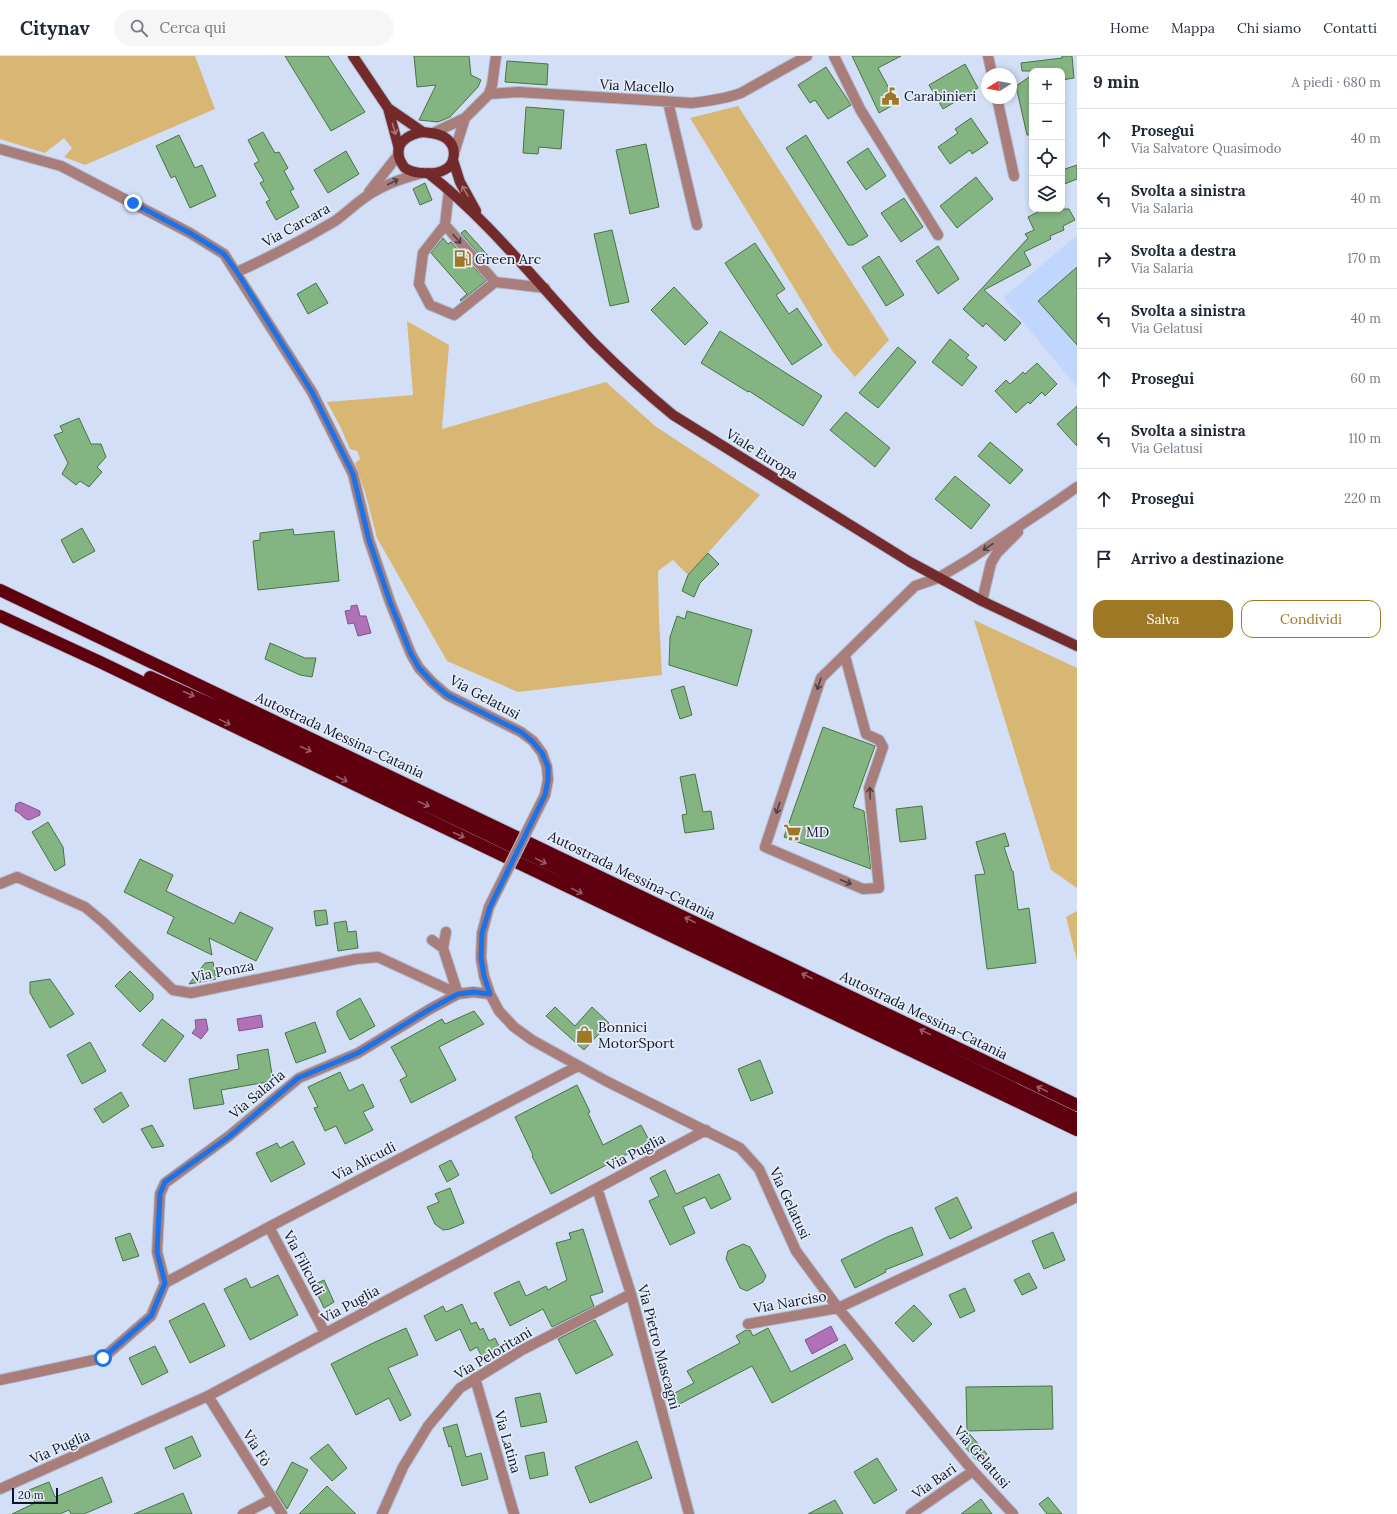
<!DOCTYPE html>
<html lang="it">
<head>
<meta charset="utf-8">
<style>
  :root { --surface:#fff; --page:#f6f6f7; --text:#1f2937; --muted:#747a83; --line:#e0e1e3; --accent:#9e7825 }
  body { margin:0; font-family:Lora,serif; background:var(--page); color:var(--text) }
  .controls { position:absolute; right:12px; top:12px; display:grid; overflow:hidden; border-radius:8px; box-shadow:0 2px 6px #0003 }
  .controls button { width:36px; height:36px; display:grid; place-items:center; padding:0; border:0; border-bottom:1px solid var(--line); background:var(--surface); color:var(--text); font:20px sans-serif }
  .compass { position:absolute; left:981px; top:12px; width:36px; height:36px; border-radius:50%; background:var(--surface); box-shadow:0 2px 6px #0003; rotate:259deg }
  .scale { position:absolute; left:12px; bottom:10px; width:46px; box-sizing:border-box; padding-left:4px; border:2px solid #0d172c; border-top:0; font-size:11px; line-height:14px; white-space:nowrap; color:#0d172c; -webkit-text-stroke:3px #e5ecf8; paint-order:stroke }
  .stop { position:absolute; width:12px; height:12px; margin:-9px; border:3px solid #1a73e8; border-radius:50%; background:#fff }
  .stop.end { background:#1a73e8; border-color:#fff; box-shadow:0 1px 4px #0008 }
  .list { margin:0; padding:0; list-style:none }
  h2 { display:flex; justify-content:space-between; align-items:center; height:52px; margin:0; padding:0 16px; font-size:17px }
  h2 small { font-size:13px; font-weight:400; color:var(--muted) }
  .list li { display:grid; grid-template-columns:26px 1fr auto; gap:12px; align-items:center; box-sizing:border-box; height:60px; padding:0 16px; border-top:1px solid var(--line) }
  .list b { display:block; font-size:15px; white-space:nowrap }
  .list p { margin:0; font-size:13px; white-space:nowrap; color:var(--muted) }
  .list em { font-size:13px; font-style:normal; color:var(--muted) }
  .actions { display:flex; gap:8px; padding:12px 16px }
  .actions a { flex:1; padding:9px 0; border:1px solid var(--accent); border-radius:12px; text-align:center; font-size:14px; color:var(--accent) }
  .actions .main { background:var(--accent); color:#fff }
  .icon { flex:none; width:22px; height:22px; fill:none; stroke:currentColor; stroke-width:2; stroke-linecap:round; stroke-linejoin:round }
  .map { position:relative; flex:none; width:1077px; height:1458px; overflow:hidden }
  header { display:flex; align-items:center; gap:24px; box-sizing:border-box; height:56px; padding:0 20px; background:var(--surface); border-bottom:1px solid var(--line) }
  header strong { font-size:19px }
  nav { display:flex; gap:22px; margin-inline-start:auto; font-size:14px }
  .search { width:280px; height:36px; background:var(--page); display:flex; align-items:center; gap:10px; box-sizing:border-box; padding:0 14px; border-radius:22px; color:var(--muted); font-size:15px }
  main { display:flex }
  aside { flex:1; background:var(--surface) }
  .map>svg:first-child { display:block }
  .built { fill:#c1d6fd }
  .green { fill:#d8b775 }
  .water { fill:#b071b7; stroke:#7f568d }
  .building { fill:#84b481; stroke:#477444 }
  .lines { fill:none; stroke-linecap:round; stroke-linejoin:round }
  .minor-casing { stroke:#afbbd2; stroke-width:12 }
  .major-casing { stroke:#afbbd2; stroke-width:12 }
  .highway-casing { stroke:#afbbd2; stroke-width:14 }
  .minor { stroke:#a97d7a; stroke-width:10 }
  .major { stroke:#742a2a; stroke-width:10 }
  .highway { stroke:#5e000d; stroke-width:12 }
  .minor-bridge-casing { stroke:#afbbd2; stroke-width:12; stroke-linecap:butt }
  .minor-bridge { stroke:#a97d7a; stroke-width:10 }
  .oneway { stroke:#a1787c }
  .oneway2 { stroke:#4b404b }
  .oneway3 { stroke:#945e6b }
  .route { stroke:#1a73e8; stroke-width:5 }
  .labels { text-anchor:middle; stroke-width:3.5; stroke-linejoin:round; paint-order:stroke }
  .street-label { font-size:14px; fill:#0d172c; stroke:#e5ecf8 }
  .poi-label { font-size:14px; fill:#0d172c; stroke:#e5ecf8; text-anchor:start }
</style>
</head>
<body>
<header>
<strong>Citynav</strong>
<div class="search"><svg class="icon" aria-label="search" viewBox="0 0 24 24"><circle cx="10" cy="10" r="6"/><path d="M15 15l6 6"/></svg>Cerca qui</div>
<nav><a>Home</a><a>Mappa</a><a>Chi siamo</a><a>Contatti</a></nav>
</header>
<main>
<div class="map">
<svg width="1077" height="1458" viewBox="0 0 1077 1458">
  <rect width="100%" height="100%" fill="#d2dff7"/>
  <path class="built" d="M1077,179V331L1003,242Z"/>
  <path class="green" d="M0,0H195L215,53L85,109L64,101L72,92L64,82L45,97L0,83Z
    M738,50L889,284L855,321L833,296L690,62Z
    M407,265L449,289L442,373L606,326L655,370L760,439L688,519L673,504L658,515L659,562L662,619L518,636L447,605L377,482L365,436L355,407L360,403L357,395L350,393L340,370L327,346L413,339Z
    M974,564L1077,612V832L1051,814Z
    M1077,855V905L1066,861Z"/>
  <path class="water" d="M357,549L360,560H366L371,577L358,580L354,567L348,568L345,555L351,554V550Z
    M20,746L40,755V759L29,764C23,763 21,757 15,755L16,748Z
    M261,959L263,971L239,975L237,963Z
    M206,963L208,974L201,983L192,977L196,972L195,964Z
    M831,1270L838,1284L812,1298L805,1284Z"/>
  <path class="building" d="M285,0H328L365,56L331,75Z
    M414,0H469L471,19L481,24L478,31L450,61L438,66L419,64L436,29L417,31Z
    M852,0H901L878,12L897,47L879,57Z
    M1062,0H1072L1074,22L1062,24V15H1022L1021,7L1062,2Z
    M507,5L548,8L547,29L505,26Z
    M965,8L978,32L943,53L929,29Z
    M826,11L851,49L828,63L815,44L810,47L798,29Z
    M1032,19V79H1027L1016,30Z
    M526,51L564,54L561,93L539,91L538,98L523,97Z
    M971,62L988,87L972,98L970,94L950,108L938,91L958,77L955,73Z
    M263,76L275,97L279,96L288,112L284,115L294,133L290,135L299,151L276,164L266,146L270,144L260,127L264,125L254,108L259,105L248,84Z
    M179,79L195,112L202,109L216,140L190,152L175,120L171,122L156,90Z
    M806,79L868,180L853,189H848L786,92Z
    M646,88L659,151L630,158L616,94Z
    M868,92L886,120L866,134L847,106Z
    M346,95L359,118L328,137L314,114Z
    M1077,109V123L1062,129V114Z
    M976,121L993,143L957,172L940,150Z
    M425,127L432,144L420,149L413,133Z
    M904,142L923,171L901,186L881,157Z
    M1044,153H1069L1075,164L1063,170L1064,174L1050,180L1051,183L1024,196L1031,209L984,234L1021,267L1005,285L986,267L983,271L963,253L1028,182L1025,178L1034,174L1028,161Z
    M465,174L492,204L487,208L461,177Z
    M612,174L629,246L610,250L594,178Z
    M443,182L448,188L451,186L486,225L461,245L460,244L467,238L431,197Z
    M755,187L785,233L776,239L789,258L797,252L822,289L792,309L725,207Z
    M938,190L959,223L938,238L916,205Z
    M879,200L904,239L886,250L862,211Z
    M1077,211V289L1038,245Z
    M316,227L328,247L308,258L297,238Z
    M674,231L708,267L685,289L651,254Z
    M720,275L822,340L803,370L749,335L748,336L701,307Z
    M950,283L969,299L966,302L977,311L962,330L932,306Z
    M898,291L916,306L878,352L859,337Z
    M1037,307L1057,328L1045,340L1042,336L1030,348L1028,346L1016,357L995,335L1006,324L1010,328L1023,316L1025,318Z
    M1077,350V390L1057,368Z
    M846,356L890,392L875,411L830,374Z
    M79,362L91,388H101L106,401L97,411L102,416L89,431L80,425L76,429L62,418L68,407L54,379L63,376L60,370Z
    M990,386L1023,414L1010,428L978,400Z
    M955,420L990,449L971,473L935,443Z
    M82,472L95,495L73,507L61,484Z
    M293,473L294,479L334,475L339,525L258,534L253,485L260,484V477Z
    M708,497L719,508L700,527L694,541L682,535L688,519Z
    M687,555L752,574L737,630L669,609L670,581L677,560L685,563Z
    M270,587L305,602H316L312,621L300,619L265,603Z
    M684,630L692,659L680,663L671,634Z
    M823,671L875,690L853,751L864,755L871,813L784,781Z
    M695,718L703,756L711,755L714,773L685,777L682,759L687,758L680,721Z
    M922,750L926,783L900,786L896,753Z
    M48,766L63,791L65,809L55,815L32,776Z
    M1005,777L1009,790L1004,791L1012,815H1013L1018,854L1029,852L1036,907L987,913L975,819L985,818L976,786Z
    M140,803L173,819L166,835L234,868L240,856L273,872L256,905L209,882L212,899L167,877L174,861L124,836Z
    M326,854L328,868L316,870L314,855Z
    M346,865L348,876L356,875L358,892L338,895L334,867Z
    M213,906L216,923L189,928L205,907Z
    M130,915L153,938V943L140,956L115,930Z
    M50,923L74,958L50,972L30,937V926Z
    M360,942L375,970L350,984L337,959V955Z
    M555,951L575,970L592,951L609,967L584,994L546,960Z
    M474,955L484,968L439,991L456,1024L411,1047L400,1024L407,1020L391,991L442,963L445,968Z
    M162,963L184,980L165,1006L142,989Z
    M315,966L326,996L296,1007L285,977Z
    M90,986L106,1015L82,1028L67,999Z
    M268,993L273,1025L221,1034L224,1048L194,1053L189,1023L239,1013L237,999Z
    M760,1004L773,1037L751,1045L738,1013Z
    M340,1016L349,1035L363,1028L374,1051L363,1056L373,1074L345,1088L336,1070L325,1075L314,1052L318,1051L308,1031Z
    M577,1029L590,1056L588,1057L603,1089L641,1069L650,1086L551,1138L532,1100L533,1099L515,1061Z
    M121,1036L129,1050L103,1067L94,1053Z
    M152,1069L164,1090L152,1092L141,1073Z
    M293,1085L305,1108L271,1126L256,1097L277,1087L280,1092Z
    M451,1104L459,1119L447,1126L439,1110Z
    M665,1114L676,1138L719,1118L731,1143L711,1153L705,1141L683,1151L695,1177L670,1189L649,1145L659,1140L650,1122Z
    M450,1132L464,1167L450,1173L443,1174L435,1168L427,1151L439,1146L435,1138Z
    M957,1141L972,1172L950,1183L935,1152Z
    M912,1171L923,1199L885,1214L886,1216L855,1232L841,1204L887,1181Z
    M583,1173L603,1236L590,1240L594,1250L552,1271L543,1253L510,1270L494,1237L519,1225L526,1240L546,1230L548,1234L567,1224L556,1187L571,1183L569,1177Z
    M1053,1176L1065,1204L1044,1213L1032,1185Z
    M130,1177L139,1200L123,1205L115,1182Z
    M743,1188L750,1191L766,1220L763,1226L747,1235L740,1232L726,1203L728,1195Z
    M1029,1217L1037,1232L1022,1239L1014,1224Z
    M278,1219L298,1259L250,1284L224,1233L246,1222L251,1232Z
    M324,1224L334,1246L324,1252L313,1229Z
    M965,1232L975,1255L960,1262L949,1239Z
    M204,1247L225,1290L190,1307L169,1265Z
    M462,1248L471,1268L476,1266L480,1274L483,1272L489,1285L495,1282L503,1298L485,1307L477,1291L470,1295L460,1273L436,1285L424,1260L443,1250L446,1256Z
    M914,1249L932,1268L913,1286L895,1267Z
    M595,1264L613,1299L576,1318L558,1283Z
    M406,1272L418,1299L388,1312L411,1359L400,1365L389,1342L356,1359L331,1308L373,1287Z
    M768,1272L791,1316L845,1288L853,1303L772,1347L752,1310L672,1352L669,1340L694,1327L687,1315L740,1287L736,1280L746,1274H750L753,1280Z
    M155,1290L168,1316L142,1329L129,1302Z
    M1052,1330L1053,1373L967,1375L966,1331Z
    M540,1337L547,1366L521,1371L515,1342Z
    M457,1368L466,1401L481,1397L488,1423L462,1430L451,1390L449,1391L443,1372Z
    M967,1375L987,1398L978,1406L958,1383Z
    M192,1380L201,1400L174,1413L165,1392Z
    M637,1385L652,1422L590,1447L575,1411Z
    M328,1388L347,1412L332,1425L310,1402Z
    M544,1396L548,1419L530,1423L525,1400Z
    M877,1402L897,1434L874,1448L854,1416Z
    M292,1406L308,1414L287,1453L276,1436Z
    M102,1421L112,1446L84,1458H71L69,1454L60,1458H12L35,1447L29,1434L49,1426L55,1441Z
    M327,1430L356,1458H299Z
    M183,1437L192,1458H134Z
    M1048,1441L1062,1458H1047L1039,1448Z
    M981,1443L992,1458H961Z
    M835,1444L843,1458H808Z"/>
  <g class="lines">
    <defs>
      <path id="minor" d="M834,0L860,53L938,179
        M988,0L992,18
        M489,38L492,29L496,0
        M997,42L1014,120
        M668,46L697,169
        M433,77L465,62L489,38L518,36L692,47C709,45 725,43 741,37L807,0
        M0,93L61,110L190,177L224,198L312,336L353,418L369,484L390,546L411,598L419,612L432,626L447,639L521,676L533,685L542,697L547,711L548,724L545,739
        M454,97L465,62
        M449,134L445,169L495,226L545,232
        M369,136L399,98
        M445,169L423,197L419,228L430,249L454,259L495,226
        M237,216C270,201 303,184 335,165C345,158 354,149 364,142C381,130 402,122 423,117
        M982,545L991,507L997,497L1018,476
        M845,600L866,678L879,684L883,691L869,732L879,832L863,833L765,791L821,622L915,530L938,522L970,503L1057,445L1077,431
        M0,828L17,821L85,851L103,866L173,934L191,937L356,903L378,901L458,938
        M489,851L482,877L481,902L484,920L490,938L499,955L514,971L532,984L606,1025L740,1092L759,1113L796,1195L838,1252L973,1415L1013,1458
        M432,884L443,892L458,938
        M443,892L446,876
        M597,1132L631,1238L689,1458
        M269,1171L325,1277
        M165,1227L157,1196L160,1138L165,1127L229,1080L299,1022L358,997L430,953L458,938L473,936L490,938
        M165,1227L269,1171L578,1010
        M748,1268L838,1252L1077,1141
        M475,1322L514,1458
        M0,1324L103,1302L151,1260L165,1227
        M208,1340L282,1458
        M0,1433L208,1340L706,1074
        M243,1458L272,1443
        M382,1458L403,1411L428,1370L460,1332L522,1294L631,1238
        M911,1458L973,1415"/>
      <path id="major" d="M353,0L388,52L399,93
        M388,52L423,76
        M423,76C431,77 440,77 447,83C457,91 456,109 444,114C435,119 413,118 405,112C403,110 401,106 400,104C393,87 409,78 423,76Z
        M453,104L460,126L476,155
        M428,117C491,166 539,230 594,287C619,312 645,336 673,359L910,506L982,545L1077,590"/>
      <path id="highway" d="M0,534L1077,1049
        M0,560L100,606L418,759L1077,1074
        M150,621L226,655L472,771L1077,1063"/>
    </defs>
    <use href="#minor" class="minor-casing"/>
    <use href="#major" class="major-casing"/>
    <use href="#highway" class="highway-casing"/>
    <use href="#minor" class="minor"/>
    <use href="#major" class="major"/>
    <use href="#highway" class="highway"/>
    <defs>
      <path id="minor-bridge" d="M489,851L545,739"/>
    </defs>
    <use href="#minor-bridge" class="minor-bridge-casing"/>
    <use href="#minor-bridge" class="minor-bridge"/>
  </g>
  <defs><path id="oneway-shaft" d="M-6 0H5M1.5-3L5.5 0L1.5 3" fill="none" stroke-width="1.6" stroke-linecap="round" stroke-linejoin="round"/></defs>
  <g class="oneway">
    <use href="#oneway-shaft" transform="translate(394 73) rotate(74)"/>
    <use href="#oneway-shaft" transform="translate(465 135) rotate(-120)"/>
  </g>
  <g class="oneway2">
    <use href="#oneway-shaft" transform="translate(393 126) rotate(-27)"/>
    <use href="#oneway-shaft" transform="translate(457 183) rotate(49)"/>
    <use href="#oneway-shaft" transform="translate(988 491) rotate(146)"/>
    <use href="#oneway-shaft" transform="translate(819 628) rotate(108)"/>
    <use href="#oneway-shaft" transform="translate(870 737) rotate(-92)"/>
    <use href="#oneway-shaft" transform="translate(778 752) rotate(108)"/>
    <use href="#oneway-shaft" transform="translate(846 826) rotate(23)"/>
  </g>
  <g class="oneway3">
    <use href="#oneway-shaft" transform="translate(189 638) rotate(24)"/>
    <use href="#oneway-shaft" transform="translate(225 666) rotate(26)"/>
    <use href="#oneway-shaft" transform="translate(306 693) rotate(25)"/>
    <use href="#oneway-shaft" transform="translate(342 723) rotate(26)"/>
    <use href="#oneway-shaft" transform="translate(424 748) rotate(25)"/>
    <use href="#oneway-shaft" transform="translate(459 779) rotate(25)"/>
    <use href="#oneway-shaft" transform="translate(541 805) rotate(26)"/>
    <use href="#oneway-shaft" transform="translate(577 835) rotate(26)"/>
    <use href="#oneway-shaft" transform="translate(690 864) rotate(-154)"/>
    <use href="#oneway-shaft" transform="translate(807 920) rotate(-154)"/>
    <use href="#oneway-shaft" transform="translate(925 976) rotate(-154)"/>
    <use href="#oneway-shaft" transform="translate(1042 1033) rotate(-154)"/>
  </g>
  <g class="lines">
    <path class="route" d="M103,1302L151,1260L165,1227L157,1196L160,1138L165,1126L230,1080L298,1022L358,997L430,953L458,938L473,936L490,938L484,920L481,902L482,877L490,851L545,739L548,724V711L542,697L533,686L521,676L447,639L432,626L419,612L411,598L390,546L369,484L353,418L312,336L237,216L224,198L190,177L133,147"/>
  </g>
  <defs>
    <symbol id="civic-bare" viewBox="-9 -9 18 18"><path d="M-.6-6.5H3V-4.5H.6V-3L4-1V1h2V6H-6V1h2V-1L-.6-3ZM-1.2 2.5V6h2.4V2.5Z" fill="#9e7825" stroke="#e5ecf8" stroke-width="2.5" paint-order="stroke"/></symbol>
    <symbol id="fuel-bare" viewBox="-9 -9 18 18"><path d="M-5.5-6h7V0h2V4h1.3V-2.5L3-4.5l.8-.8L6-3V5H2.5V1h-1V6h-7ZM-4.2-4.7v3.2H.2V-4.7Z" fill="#9e7825" stroke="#e5ecf8" stroke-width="2.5" paint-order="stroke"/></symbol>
    <symbol id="supermarket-bare" viewBox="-9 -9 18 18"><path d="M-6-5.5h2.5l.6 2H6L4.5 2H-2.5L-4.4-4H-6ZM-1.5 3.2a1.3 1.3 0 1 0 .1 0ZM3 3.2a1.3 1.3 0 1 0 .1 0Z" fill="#9e7825" stroke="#e5ecf8" stroke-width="2.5" paint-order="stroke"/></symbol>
    <symbol id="shop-bare" viewBox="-9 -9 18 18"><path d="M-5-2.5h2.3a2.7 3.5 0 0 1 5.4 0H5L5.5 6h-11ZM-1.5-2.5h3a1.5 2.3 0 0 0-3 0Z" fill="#9e7825" stroke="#e5ecf8" stroke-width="2.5" paint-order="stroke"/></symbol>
  </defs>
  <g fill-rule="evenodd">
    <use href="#civic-bare" x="878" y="28" width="25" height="25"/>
    <use href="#fuel-bare" x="450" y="190" width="25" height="25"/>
    <use href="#supermarket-bare" x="780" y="764" width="25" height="25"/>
    <use href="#shop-bare" x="572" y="966" width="25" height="25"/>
  </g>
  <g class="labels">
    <g class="street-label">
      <text transform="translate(637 30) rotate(3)" y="5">Via Macello</text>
      <text transform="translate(296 169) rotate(-29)" y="5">Via Carcara</text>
      <text transform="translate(762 398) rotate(32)" y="5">Viale Europa</text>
      <text transform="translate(485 641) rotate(28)" y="5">Via Gelatusi</text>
      <text transform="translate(340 679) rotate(25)" y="5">Autostrada Messina-Catania</text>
      <text transform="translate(632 819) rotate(26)" y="5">Autostrada Messina-Catania</text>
      <text transform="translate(223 915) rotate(-11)" y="5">Via Ponza</text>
      <text transform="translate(924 959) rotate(26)" y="5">Autostrada Messina-Catania</text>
      <text transform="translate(257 1038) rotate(-40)" y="5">Via Salaria</text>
      <text transform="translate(636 1096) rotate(-28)" y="5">Via Puglia</text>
      <text transform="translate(364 1105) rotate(-27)" y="5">Via Alicudi</text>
      <text transform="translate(790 1147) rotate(65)" y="5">Via Gelatusi</text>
      <text transform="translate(304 1207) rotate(62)" y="5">Via Filicudi</text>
      <text transform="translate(790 1246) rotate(-10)" y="5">Via Narciso</text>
      <text transform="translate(350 1248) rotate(-28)" y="5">Via Puglia</text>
      <text transform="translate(659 1291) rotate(75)" y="5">Via Pietro Mascagni</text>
      <text transform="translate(493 1297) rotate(-31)" y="5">Via Peloritani</text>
      <text transform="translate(508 1386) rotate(74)" y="5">Via Latina</text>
      <text transform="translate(60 1391) rotate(-24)" y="5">Via Puglia</text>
      <text transform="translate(257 1392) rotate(58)" y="5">Via Fò</text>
      <text transform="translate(982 1401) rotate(49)" y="5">Via Gelatusi</text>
      <text transform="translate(934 1425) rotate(-35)" y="5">Via Bari</text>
    </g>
    <g class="poi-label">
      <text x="904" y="45">Carabinieri</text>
      <text x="475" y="208">Green Arc</text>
      <text x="806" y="781">MD</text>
      <text x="598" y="976">Bonnici<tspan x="598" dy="16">MotorSport</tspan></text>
    </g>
  </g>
</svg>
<div class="controls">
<button>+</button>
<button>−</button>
<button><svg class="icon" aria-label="locate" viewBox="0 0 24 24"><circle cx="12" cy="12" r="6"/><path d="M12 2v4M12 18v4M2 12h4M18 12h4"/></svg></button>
<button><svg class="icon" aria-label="layers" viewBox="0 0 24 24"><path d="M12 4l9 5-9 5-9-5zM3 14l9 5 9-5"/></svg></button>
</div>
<svg class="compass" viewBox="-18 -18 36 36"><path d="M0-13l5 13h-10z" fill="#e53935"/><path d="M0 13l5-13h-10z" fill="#747a83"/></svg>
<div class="scale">20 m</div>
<div class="stop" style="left:103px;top:1302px"></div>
<div class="stop end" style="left:133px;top:147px"></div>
</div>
<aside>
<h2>9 min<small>A piedi · 680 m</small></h2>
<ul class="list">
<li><svg class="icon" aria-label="ahead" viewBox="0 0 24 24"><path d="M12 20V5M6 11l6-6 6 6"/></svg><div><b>Prosegui</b><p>Via Salvatore Quasimodo</p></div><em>40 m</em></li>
<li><svg class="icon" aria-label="left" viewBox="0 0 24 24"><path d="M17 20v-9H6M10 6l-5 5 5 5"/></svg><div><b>Svolta a sinistra</b><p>Via Salaria</p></div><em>40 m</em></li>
<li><svg class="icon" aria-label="right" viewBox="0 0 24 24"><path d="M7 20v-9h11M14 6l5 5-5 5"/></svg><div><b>Svolta a destra</b><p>Via Salaria</p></div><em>170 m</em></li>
<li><svg class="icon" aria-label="left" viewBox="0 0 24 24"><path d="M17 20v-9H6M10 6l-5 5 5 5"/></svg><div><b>Svolta a sinistra</b><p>Via Gelatusi</p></div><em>40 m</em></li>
<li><svg class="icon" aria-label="ahead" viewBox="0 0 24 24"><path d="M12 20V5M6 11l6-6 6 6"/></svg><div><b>Prosegui</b></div><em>60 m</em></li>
<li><svg class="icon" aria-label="left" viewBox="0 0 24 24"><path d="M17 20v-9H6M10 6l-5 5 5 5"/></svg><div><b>Svolta a sinistra</b><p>Via Gelatusi</p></div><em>110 m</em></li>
<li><svg class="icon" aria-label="ahead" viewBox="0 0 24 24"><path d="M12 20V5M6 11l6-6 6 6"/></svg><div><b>Prosegui</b></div><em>220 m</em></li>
<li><svg class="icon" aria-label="arrive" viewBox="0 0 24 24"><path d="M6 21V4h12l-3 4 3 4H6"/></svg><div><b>Arrivo a destinazione</b></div></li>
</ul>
<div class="actions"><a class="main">Salva</a><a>Condividi</a></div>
</aside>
</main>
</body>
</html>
